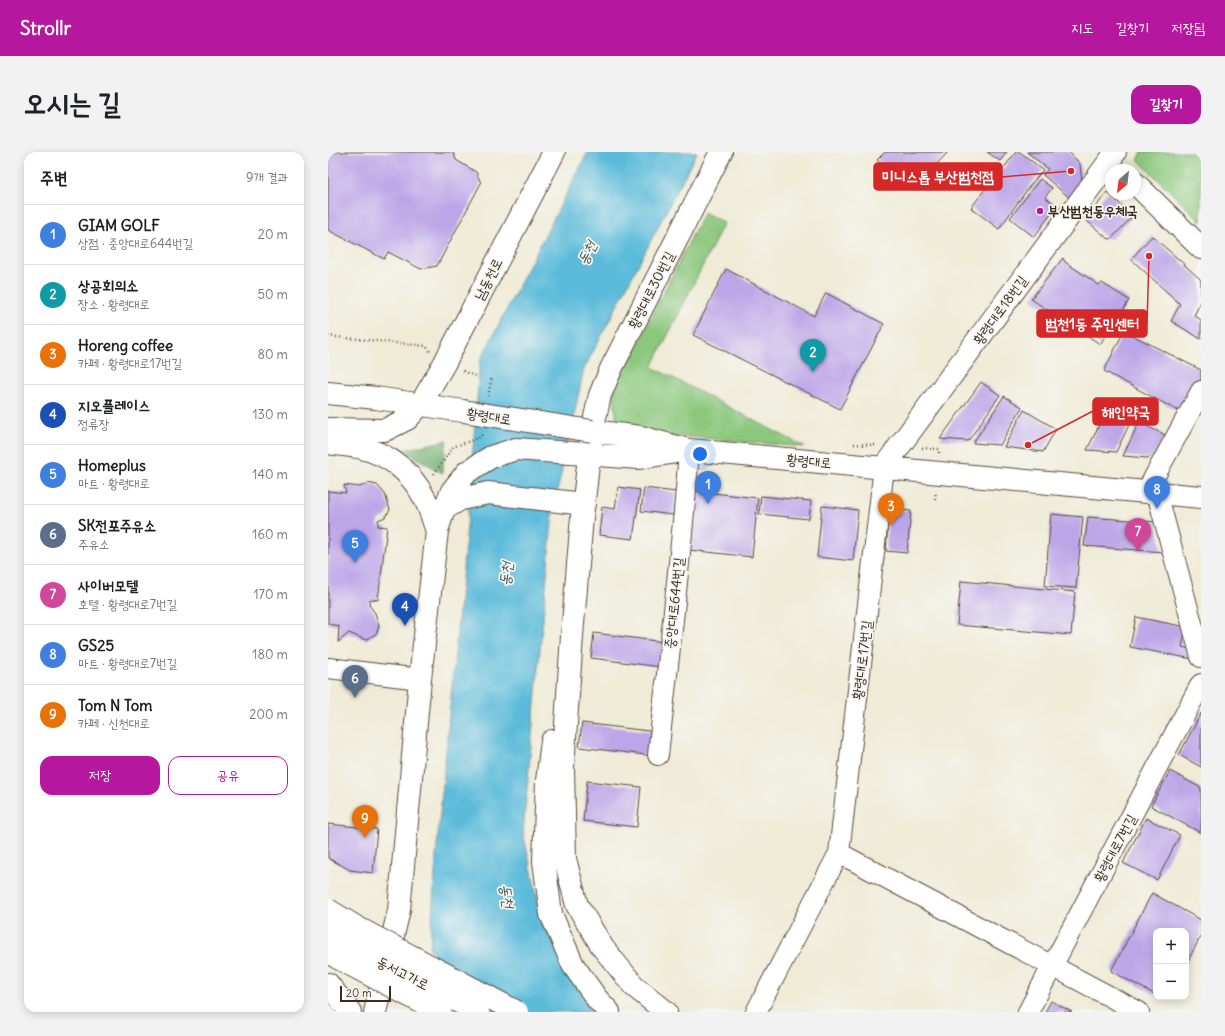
<!DOCTYPE html>
<html lang="ko">
<head>
<meta charset="utf-8">
<style>
  :root { --surface:#fff; --page:#f2f2f2; --text:#202124; --muted:#757577; --line:#e0e0e0; --accent:#b5179e }
  body { margin:0; font-family:Delius,"Poor Story",sans-serif; background:var(--page); color:var(--text) }
  .controls { position:absolute; right:12px; bottom:12px; display:grid; overflow:hidden; border-radius:8px; box-shadow:0 2px 10px #0003 }
  .controls button { width:36px; height:36px; display:grid; place-items:center; padding:0; border:0; border-bottom:1px solid var(--line); background:var(--surface); color:var(--text); font:20px sans-serif }
  .compass { position:absolute; left:777px; top:12px; width:36px; height:36px; border-radius:50%; background:var(--surface); box-shadow:0 2px 10px #0003; rotate:208deg }
  .scale { position:absolute; left:12px; bottom:10px; width:51px; box-sizing:border-box; padding-left:4px; border:2px solid #3b2a1e; border-top:0; font-size:11px; line-height:14px; white-space:nowrap; color:#3b2a1e; -webkit-text-stroke:3px #f6f6f2; paint-order:stroke }
  .you { position:absolute; left:372px; top:302px; width:14px; height:14px; margin:-10px; border:3px solid #fff; border-radius:50%; background:#1a73e8; box-shadow:0 0 0 6px #1a73e833 }
  .badge { display:grid; place-items:center; width:26px; height:26px; border-radius:50%; background:var(--accent); color:#fff; font-size:13px; font-weight:700 }
  .pin { position:absolute; translate:-50% -33px; filter:drop-shadow(0 1px 2px #0008) }
  .pin::after { content:''; position:absolute; top:21px; width:14px; height:12px; background:inherit; clip-path:polygon(0 0,100% 0,50% 100%) }
  .list { margin:0; padding:0; list-style:none }
  h2 { display:flex; justify-content:space-between; align-items:center; height:52px; margin:0; padding:0 16px; font-size:17px }
  h2 small { font-size:13px; font-weight:400; color:var(--muted) }
  .list li { display:grid; grid-template-columns:26px 1fr auto; gap:12px; align-items:center; box-sizing:border-box; height:60px; padding:0 16px; border-top:1px solid var(--line) }
  .list b { display:block; font-size:15px; white-space:nowrap }
  .list p { margin:0; font-size:13px; white-space:nowrap; color:var(--muted) }
  .list em { font-size:13px; font-style:normal; color:var(--muted) }
  .actions { display:flex; gap:8px; padding:12px 16px }
  .actions a { flex:1; padding:9px 0; border:1px solid var(--accent); border-radius:12px; text-align:center; font-size:14px; color:var(--accent) }
  .actions .main { background:var(--accent); color:#fff }
  .map { position:relative; flex:none; width:873px; height:860px; overflow:hidden; border-radius:12px }
  header { display:flex; align-items:center; gap:24px; box-sizing:border-box; height:56px; padding:0 20px; background:var(--accent); color:#fff }
  header strong { font-size:19px }
  nav { display:flex; gap:22px; margin-inline-start:auto; font-size:14px }
  .intro { display:flex; align-items:center; justify-content:space-between; box-sizing:border-box; height:96px; padding:0 24px }
  h1 { margin:0; font-size:28px }
  .button { padding:10px 18px; border-radius:12px; background:var(--accent); color:#fff; font-size:14px; font-weight:700 }
  main { display:flex; gap:24px; padding:0 24px }
  aside { flex:1; background:var(--surface); border-radius:12px; box-shadow:0 2px 10px #0003 }
  .map>svg:first-child { display:block }
  .green { fill:#8bc77c; stroke:#63784d }
  .forest { fill:#70ac6c; stroke:#566b45 }
  .water { fill:#5bbbda; stroke:#4b727c }
  .building { fill:#bca6e8 }
  .lines { fill:none; stroke-linecap:round; stroke-linejoin:round }
  .minor-casing { stroke:#56473a; stroke-width:22 }
  .tertiary-casing { stroke:#56473a; stroke-width:24 }
  .secondary-casing { stroke:#56473a; stroke-width:24 }
  .trunk-casing { stroke:#56473a; stroke-width:24 }
  .path { stroke:#56473a; stroke-width:2.5; stroke-dasharray:1 3; stroke-linecap:butt }
  .minor { stroke:#fff; stroke-width:20 }
  .tertiary { stroke:#fff; stroke-width:22 }
  .secondary { stroke:#fff; stroke-width:22 }
  .trunk { stroke:#fff; stroke-width:22 }
  .secondary-bridge-casing { stroke:#56473a; stroke-width:24; stroke-linecap:butt }
  .trunk-bridge-casing { stroke:#56473a; stroke-width:24; stroke-linecap:butt }
  .secondary-bridge { stroke:#fff; stroke-width:22 }
  .trunk-bridge { stroke:#fff; stroke-width:22 }
  .poi-dot { fill:#b5179e; stroke:#f6f6f2; stroke-width:1.5 }
  .labels { text-anchor:middle; stroke-width:3.5; stroke-linejoin:round; paint-order:stroke }
  .poi-label { font-size:14px; font-weight:bold; fill:#3b2a1e; stroke:#f6f6f2; text-anchor:start }
  .street-label { font-size:14px; fill:#3b2a1e; stroke:#f6f6f2 }
  .water-label { font-size:15px; font-style:italic; fill:#455656; stroke:#f6f6f2 }
  .leader { fill:none; stroke:#d62828; stroke-width:1.5 }
  .callout-dot { fill:#d62828; stroke:#f6f6f2; stroke-width:1.5 }
  .callout { fill:#d62828; stroke:#d62828; stroke-width:1.5 }
  .callout-label { font-size:15px; text-anchor:middle; font-weight:bold; fill:#fff }
</style>
</head>
<body>
<header>
<strong>Strollr</strong>
<nav><a>지도</a><a>길찾기</a><a>저장됨</a></nav>
</header>
<div class="intro"><h1>오시는 길</h1><a class="button">길찾기</a></div>
<main>
<aside>
<h2>주변<small>9개 결과</small></h2>
<ul class="list">
<li><span class="badge" style="background:#3f7fe0">1</span><div><b>GIAM GOLF</b><p>상점 · 중앙대로644번길</p></div><em>20 m</em></li>
<li><span class="badge" style="background:#0f9aa8">2</span><div><b>상공회의소</b><p>장소 · 황령대로</p></div><em>50 m</em></li>
<li><span class="badge" style="background:#e8710a">3</span><div><b>Horeng coffee</b><p>카페 · 황령대로17번길</p></div><em>80 m</em></li>
<li><span class="badge" style="background:#1a4fb4">4</span><div><b>지오플레이스</b><p>정류장</p></div><em>130 m</em></li>
<li><span class="badge" style="background:#3f7fe0">5</span><div><b>Homeplus</b><p>마트 · 황령대로</p></div><em>140 m</em></li>
<li><span class="badge" style="background:#5c6f8a">6</span><div><b>SK전포주유소</b><p>주유소</p></div><em>160 m</em></li>
<li><span class="badge" style="background:#d1479c">7</span><div><b>사이버모텔</b><p>호텔 · 황령대로7번길</p></div><em>170 m</em></li>
<li><span class="badge" style="background:#3f7fe0">8</span><div><b>GS25</b><p>마트 · 황령대로7번길</p></div><em>180 m</em></li>
<li><span class="badge" style="background:#e8710a">9</span><div><b>Tom N Tom</b><p>카페 · 신천대로</p></div><em>200 m</em></li>
</ul>
<div class="actions"><a class="main">저장</a><a>공유</a></div>
</aside>
<div class="map">
<svg width="873" height="860" viewBox="0 0 873 860">
  <rect width="100%" height="100%" fill="#f6f6f2"/>
  <filter id="ink" filterUnits="userSpaceOnUse"><feTurbulence type="fractalNoise" baseFrequency=".025" numOctaves="2"/><feDisplacementMap in="SourceGraphic" scale="8" xChannelSelector="R" yChannelSelector="G"/><feConvolveMatrix kernelMatrix="1 2 1 2 8 2 1 2 1" color-interpolation-filters="sRGB"/></filter>
  <filter id="wash" filterUnits="userSpaceOnUse"><feTurbulence type="fractalNoise" baseFrequency=".012" numOctaves="4" result="noise"/><feDisplacementMap in="SourceGraphic" scale="16" xChannelSelector="R" yChannelSelector="G"/><feGaussianBlur stdDeviation="0.9" result="paint"/><feColorMatrix in="noise" values="0 0 0 0 0 0 0 0 0 0 0 0 0 0 0 0 0 1.4 0 .05"/><feComposite in="paint" operator="in"/></filter>
  <g filter="url(#wash)">
    <rect width="100%" height="100%" fill="#efebd6"/>
    <path class="green" d="M814,0H873V70L810,8Z
      M376,60L396,71L324,215L477,295L327,282L305,278L289,269L285,241Z"/>
    <path class="forest" d="M119,288L114,321L75,298Z"/>
    <path class="water" d="M260,0H369L256,217L225,359L195,680L211,752L254,844L266,860H151L102,797L108,705L139,374L152,209Z"/>
    <g id="blocks">
      <path class="building" d="M0,0H123L126,2L128,8L148,20L153,31L109,114L93,117L60,100L56,107L0,78Z
        M557,0H620L587,35L571,21L567,25L549,8Z
        M659,0H679L672,9Z
        M688,0H692L715,18L701,35L671,77L643,56L673,15L675,17Z
        M699,0H741L752,12L754,32L743,47L715,23L720,17Z
        M712,27L724,36L717,45L729,54L706,85L682,66Z
        M779,40L805,64L783,87L779,86L758,68Z
        M824,84L847,104L873,128V150L866,163L873,168V187L843,169L852,152L803,107Z
        M735,106L737,110L771,133L774,131L801,148L790,167L772,192L703,147Z
        M398,117L486,164L498,141L556,172L512,257L365,183Z
        M796,179L873,218V230L856,262L776,219Z
        M653,230L672,243L640,289L612,287Z
        M676,244L694,255L672,293L645,291Z
        M779,257L803,269L788,300L759,298Z
        M696,258L728,277L715,300L676,295Z
        M811,270L837,283L828,302L819,306L795,304Z
        M40,331L49,333L57,342L62,358L57,365L50,368V374L59,375L50,448L42,447L41,453L47,461L51,473L49,481L38,488L21,481L10,490L11,474L0,472V339L18,341L16,333L32,335Z
        M290,335L312,338L305,387L271,383L274,355L287,357Z
        M316,336L348,340L345,363L313,359Z
        M367,339L430,346L424,405L361,398Z
        M433,344L483,349L481,367L431,362Z
        M494,354L530,358L525,409L489,405Z
        M561,357L583,359L579,401L558,399Z
        M723,362L755,365L748,436L717,434Z
        M760,365L828,370L835,400L756,394Z
        M633,429L747,440L743,483L629,473Z
        M808,465L858,475L854,495L867,498L865,507L802,495Z
        M266,481L336,490L333,515L263,506Z
        M873,561V615L851,603Z
        M254,571L329,580L326,604L251,595Z
        M842,619L873,636V681L823,654Z
        M259,629L313,635L309,675L255,669Z
        M818,666L852,683L829,728L795,711Z
        M0,672L49,677L45,721L22,718L0,706Z
        M824,741L873,768V784L858,812V779H828V843L783,819Z
        M723,849L744,860H717Z"/>
    </g>
  </g>
  <g filter="url(#ink)">
    <use href="#blocks" fill-opacity="0" stroke="#56473a" stroke-width="1"/>
    <g class="lines">
      <defs>
        <path id="minor" d="M818,340L873,239
          M829,341L873,505
          M0,516L92,527
          M330,603C341,501 354,400 361,298
          M511,701L811,860
          M428,860L511,701L556,315
          M700,860L873,532"/>
        <path id="tertiary" d="M807,31L873,96
          M556,315L783,7L787,0
          M116,357L133,347L160,341L256,352
          M223,762L216,709L219,629L224,589
          M338,860L306,834L275,796L249,753L237,707L235,615L244,484L254,365L264,279L272,243L283,217L393,0"/>
        <path id="secondary" d="M0,241L48,246L135,259
          M0,277L57,278L79,267L92,253L116,212L226,0
          M264,279L313,285L361,298L873,345
          M0,291C11,293 23,293 34,296C63,303 83,320 97,347C102,357 105,368 109,379
          M0,832L22,860
          M47,860L71,758L92,527L109,379L116,357L124,339L139,320L163,305L188,297L311,306L361,298"/>
        <path id="trunk" d="M223,762L245,813L269,847L281,860"/>
      </defs>
      <use href="#minor" class="minor-casing"/>
      <use href="#tertiary" class="tertiary-casing"/>
      <use href="#secondary" class="secondary-casing"/>
      <use href="#trunk" class="trunk-casing"/>
      <path class="path" d="M0,184L98,194L102,199
        M135,219L147,224
        M160,244L164,225
        M526,292L549,293
        M594,296L611,297V303
        M106,322L125,295L153,285L154,281
        M607,347L608,339"/>
      <use href="#minor" class="minor"/>
      <use href="#tertiary" class="tertiary"/>
      <use href="#secondary" class="secondary"/>
      <use href="#trunk" class="trunk"/>
      <defs>
        <path id="secondary-bridge" d="M135,259L264,279"/>
        <path id="trunk-bridge" d="M0,758L28,775L189,860
          M0,779L18,791L150,860
          M0,799L10,806L112,860"/>
      </defs>
      <use href="#secondary-bridge" class="secondary-bridge-casing"/>
      <use href="#trunk-bridge" class="trunk-bridge-casing"/>
      <use href="#secondary-bridge" class="secondary-bridge"/>
      <use href="#trunk-bridge" class="trunk-bridge"/>
    </g>
  </g>
  <circle class="poi-dot" cx="712" cy="59" r="4"/>
  <g class="labels">
    <g class="poi-label">
      <text x="720" y="64">부산범천동우체국</text>
    </g>
    <g class="street-label">
      <text transform="translate(160 127) rotate(-63)" y="5">남동천로</text>
      <text transform="translate(323 138) rotate(-63)" y="5">황령대로30번길</text>
      <text transform="translate(672 158) rotate(-54)" y="5">황령대로18번길</text>
      <text transform="translate(161 264) rotate(9)" y="5">황령대로</text>
      <text transform="translate(481 309) rotate(5)" y="5">황령대로</text>
      <text transform="translate(346 451) rotate(-84)" y="5">중앙대로644번길</text>
      <text transform="translate(534 508) rotate(-83)" y="5">황령대로17번길</text>
      <text transform="translate(787 696) rotate(-62)" y="5">황령대로7번길</text>
      <text transform="translate(75 821) rotate(27)" y="5">동서고가로</text>
    </g>
    <g class="water-label">
      <text transform="translate(259 101) rotate(-63)" y="5">동천</text>
      <text transform="translate(178 422) rotate(-83)" y="5">동천</text>
      <text transform="translate(179 744) rotate(82)" y="5">동천</text>
    </g>
  </g>
  <path class="leader" d="M743 19L674 25M821 104L819 172M700 293L765 259"/>
  <g class="callout-dot">
    <circle cx="743" cy="19" r="4"/>
    <circle cx="821" cy="104" r="4"/>
    <circle cx="700" cy="293" r="4"/>
  </g>
  <g class="callout">
    <rect x="546" y="11" width="128" height="27" rx="4"/>
    <rect x="709" y="158" width="110" height="27" rx="4"/>
    <rect x="765" y="246" width="65" height="27" rx="4"/>
  </g>
  <g class="callout-label">
    <text x="610" y="30">미니스톱 부산범천점</text>
    <text x="764" y="177">범천1동 주민센터</text>
    <text x="798" y="265">해인약국</text>
  </g>
</svg>
<div class="controls">
<button>+</button>
<button>−</button>
</div>
<svg class="compass" viewBox="-18 -18 36 36"><path d="M0-13l5 13h-10z" fill="#e53935"/><path d="M0 13l5-13h-10z" fill="#757577"/></svg>
<div class="scale">20 m</div>
<div class="you"></div>
<div class="pin badge" style="left:380px;top:352px;background:#3f7fe0">1</div>
<div class="pin badge" style="left:485px;top:220px;background:#0f9aa8">2</div>
<div class="pin badge" style="left:563px;top:374px;background:#e8710a">3</div>
<div class="pin badge" style="left:77px;top:474px;background:#1a4fb4">4</div>
<div class="pin badge" style="left:27px;top:411px;background:#3f7fe0">5</div>
<div class="pin badge" style="left:27px;top:546px;background:#5c6f8a">6</div>
<div class="pin badge" style="left:810px;top:399px;background:#d1479c">7</div>
<div class="pin badge" style="left:829px;top:357px;background:#3f7fe0">8</div>
<div class="pin badge" style="left:37px;top:686px;background:#e8710a">9</div>
</div>
</main>
</body>
</html>
